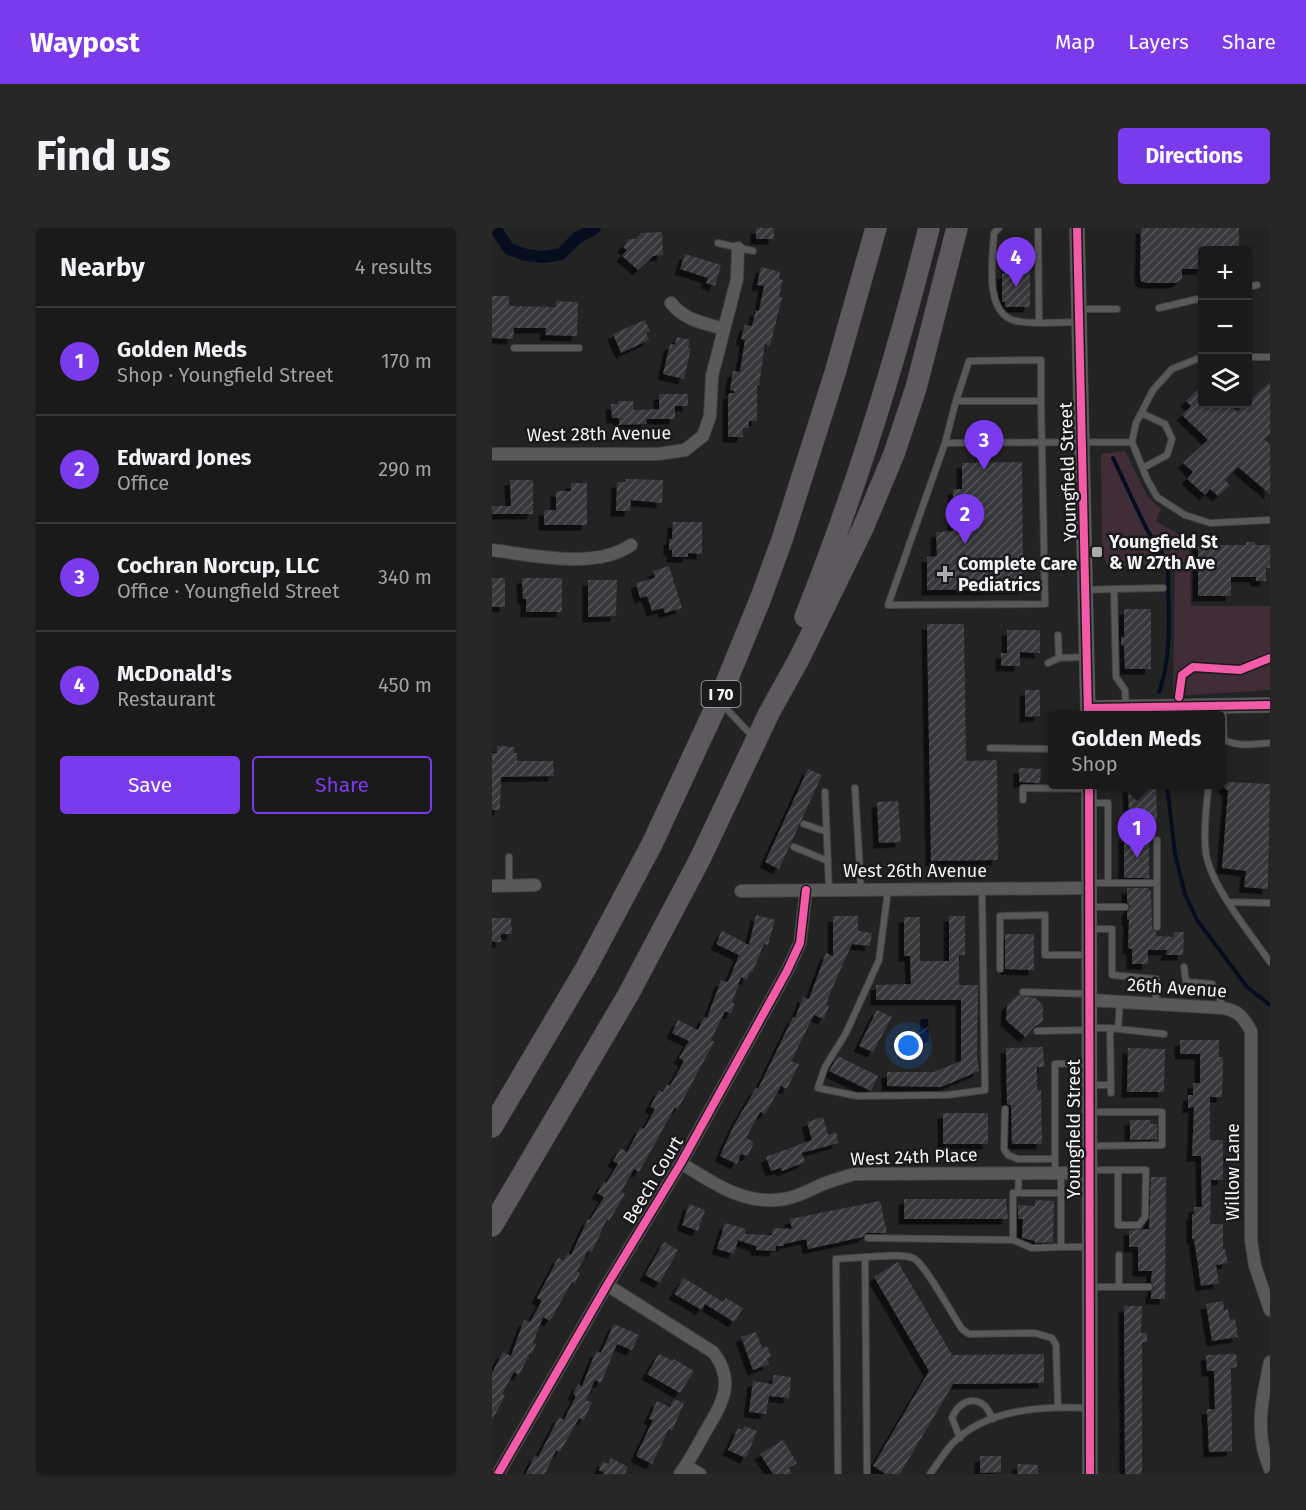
<!DOCTYPE html>
<html lang="en">
<head>
<meta charset="utf-8">
<style>
  :root { --surface:#1a1a1a; --page:#272727; --text:#f1f3f6; --muted:#9fa1a2; --line:#383839; --accent:#7c3aed }
  body { margin:0; font-family:"Fira Sans",sans-serif; background:var(--page); color:var(--text) }
  .controls { position:absolute; right:18px; top:18px; display:grid; overflow:hidden; border-radius:6px; box-shadow:0 2px 4px #0004 }
  .controls button { width:54px; height:54px; display:grid; place-items:center; padding:0; border:0; border-bottom:2px solid var(--line); background:var(--surface); color:var(--text); font:30px sans-serif }
  .you { position:absolute; left:417px; top:818px; width:21px; height:21px; margin:-15px; border:4px solid #fff; border-radius:50%; background:#1a73e8; box-shadow:0 0 0 9px #1a73e833 }
  .badge { display:grid; place-items:center; width:39px; height:39px; border-radius:50%; background:var(--accent); color:#fff; font-size:20px; font-weight:700 }
  .pin { position:absolute; translate:-50% -50px; filter:drop-shadow(0 2px 3px #0008) }
  .pin::after { content:''; position:absolute; top:32px; width:21px; height:18px; background:inherit; clip-path:polygon(0 0,100% 0,50% 100%) }
  .popup { position:absolute; left:556px; top:483px; width:177px; height:78px; box-sizing:border-box; display:grid; place-content:center; border-radius:6px; background:var(--surface); filter:drop-shadow(0 2px 4px #0005); font-size:20px; white-space:nowrap; color:var(--muted) }
  .popup b { font-size:22px; color:var(--text) }
  .popup::after { content:''; position:absolute; left:50%; top:100%; margin-left:-12px; border:12px solid transparent; border-top-color:var(--surface) }
  .list { margin:0; padding:0; list-style:none }
  h2 { display:flex; justify-content:space-between; align-items:center; height:78px; margin:0; padding:0 24px; font-size:26px }
  h2 small { font-size:20px; font-weight:400; color:var(--muted) }
  .list li { display:grid; grid-template-columns:39px 1fr auto; gap:18px; align-items:center; box-sizing:border-box; height:108px; padding:0 24px; border-top:2px solid var(--line) }
  .list b { display:block; font-size:22px; white-space:nowrap }
  .list p { margin:0; font-size:20px; white-space:nowrap; color:var(--muted) }
  .list em { font-size:20px; font-style:normal; color:var(--muted) }
  .actions { display:flex; gap:12px; padding:18px 24px }
  .actions a { flex:1; padding:14px 0; border:2px solid var(--accent); border-radius:6px; text-align:center; font-size:21px; color:var(--accent) }
  .actions .main { background:var(--accent); color:#fff }
  .icon { flex:none; width:33px; height:33px; fill:none; stroke:currentColor; stroke-width:2; stroke-linecap:round; stroke-linejoin:round }
  .map { position:relative; flex:none; width:778px; height:1246px; overflow:hidden; border-radius:6px }
  header { display:flex; align-items:center; gap:36px; box-sizing:border-box; height:84px; padding:0 30px; background:var(--accent); color:#fff }
  header strong { font-size:28px }
  nav { display:flex; gap:33px; margin-inline-start:auto; font-size:21px }
  .intro { display:flex; align-items:center; justify-content:space-between; box-sizing:border-box; height:144px; padding:0 36px }
  h1 { margin:0; font-size:42px }
  .button { padding:15px 27px; border-radius:6px; background:var(--accent); color:#fff; font-size:21px; font-weight:700 }
  main { display:flex; gap:36px; padding:0 36px }
  aside { flex:1; background:var(--surface); border-radius:6px; box-shadow:0 2px 4px #0004 }
  .map>svg:first-child { display:block }
  .green { fill:#402d38 }
  .water { fill:url(#water-waves) }
  .lines { fill:none; stroke-linecap:round; stroke-linejoin:round }
  .stream { stroke:#060d1f; stroke-width:4 }
  .canal { stroke:#060d1f; stroke-width:12 }
  .building { fill:url(#building-hatch); filter:url(#shadow) }
  .service-casing { stroke:#3f3f3f; stroke-width:8 }
  .minor-casing { stroke:#3f3f3f; stroke-width:14 }
  .tertiary-casing { stroke:#3f3f3f; stroke-width:16 }
  .motorway-casing { stroke:#3f3f3f; stroke-width:22 }
  .service { stroke:#595959; stroke-width:6 }
  .minor { stroke:#595959; stroke-width:12 }
  .tertiary { stroke:#595959; stroke-width:15 }
  .motorway { stroke:#5e595e; stroke-width:21 }
  .cycleway-casing { stroke:#1a191b; stroke-width:11 }
  .cycleway { stroke:#f35aa7; stroke-width:8 }
  .poi-dot { fill:#acabac; stroke:#1a191b; stroke-width:2 }
  .labels { text-anchor:middle; stroke-width:5; stroke-linejoin:round; paint-order:stroke }
  .shield { fill:#1a191b; stroke:#b3b2b4; stroke-width:1.5 }
  .shield-label { font-size:16px; font-weight:bold; fill:#f5f4f5 }
  .street-label { font-size:18px; fill:#f5f4f5; stroke:#1a191b }
  .poi-label { font-size:18px; font-weight:bold; fill:#f5f4f5; stroke:#1a191b; text-anchor:start }
</style>
</head>
<body>
<header>
<strong>Waypost</strong>
<nav><a>Map</a><a>Layers</a><a>Share</a></nav>
</header>
<div class="intro"><h1>Find us</h1><a class="button">Directions</a></div>
<main>
<aside>
<h2>Nearby<small>4 results</small></h2>
<ul class="list">
<li><span class="badge">1</span><div><b>Golden Meds</b><p>Shop · Youngfield Street</p></div><em>170 m</em></li>
<li><span class="badge">2</span><div><b>Edward Jones</b><p>Office</p></div><em>290 m</em></li>
<li><span class="badge">3</span><div><b>Cochran Norcup, LLC</b><p>Office · Youngfield Street</p></div><em>340 m</em></li>
<li><span class="badge">4</span><div><b>McDonald's</b><p>Restaurant</p></div><em>450 m</em></li>
</ul>
<div class="actions"><a class="main">Save</a><a>Share</a></div>
</aside>
<div class="map">
<svg width="778" height="1246" viewBox="0 0 778 1246">
  <defs>
    <pattern id="water-waves" width="16" height="10" patternUnits="userSpaceOnUse" patternTransform="scale(1.5)"><rect width="16" height="10" fill="#060d1f"/><path d="M0 5q4-4 8 0t8 0" fill="none" stroke="#2b3140"/></pattern>
    <pattern id="building-hatch" width="6" height="6" patternUnits="userSpaceOnUse" patternTransform="scale(1.5)"><rect width="6" height="6" fill="#38393e"/><path d="M-1 1l2-2M0 6l6-6M5 7l2-2" fill="none" stroke="#55565a"/></pattern>
    <filter id="shadow"><feDropShadow dx="-5.5" dy="5.5" stdDeviation="0" flood-color="#0009"/></filter>
  </defs>
  <rect width="100%" height="100%" fill="#232323"/>
  <path class="green" d="M633,223L656,269L669,281L664,293L698,313L699,378H778V462L681,468L683,336L615,338L610,321L609,226Z"/>
  <path class="water" d="M429,791H436L437,816L424,819L418,813L422,805L427,804Z"/>
  <g class="lines">
    <path class="stream" d="M621,230L654,300L673,330L676,341C676,382 681,426 667,464
      M675,556L683,626L693,666L705,692L755,759L778,777"/>
    <path class="canal" d="M3,0L17,21L34,27L52,29L69,26L85,10L103,0"/>
  </g>
  <path class="building" d="M264,0H282V11H264Z
    M649,0H747V22H711V41H690V51L683,55H654L649,53L648,48Z
    M170,4L171,27L161,28L146,42L130,28L135,22L131,19L137,11H144L149,5Z
    M515,24H538V79H513V73L510,74V45H515Z
    M193,26L229,37L223,58L214,55L216,50L188,41Z
    M269,39L288,44L287,51L291,52L287,69H290L278,118L273,116L267,157H265V193H257V200H251V209H236V171L237,165H242V163L238,162L241,143L248,144L253,112L249,111L253,97L260,98L264,82L267,83L272,58L265,57Z
    M0,68H17V78L64,79V73L86,74L85,108L53,107L54,100H22L21,111L0,110Z
    M153,92L158,103L154,105L157,112L129,125L121,106Z
    M185,109L198,112L196,120H199L192,151L171,146L178,116L183,117Z
    M778,154V206L772,211L778,216V266L746,239L733,252L738,257L726,268L718,261L713,267L695,251L701,244L691,235L716,212L690,187L699,178L694,173L711,156V176H737L745,184Z
    M167,166H196V178H183V191H154L155,196L127,197V190H120L119,176H126V173H141L142,182L167,181Z
    M530,234L531,361L435,362V329L445,328L444,304L461,303V261H470V235Z
    M134,251L171,252L170,275L139,272L138,283H124L125,254H134Z
    M18,252H41V286H0V278H19Z
    M79,255H95V297H52V282H64V263H79Z
    M181,294H210V326L196,325V329H180V322H177V311H180Z
    M754,314H763V317H778V340H774V353H764V349H739V368H706V317H754Z
    M177,338L190,380L173,385L171,380L160,383L155,368L148,370L144,355L163,350L161,343Z
    M0,350H13V379H0Z
    M30,350H70V384H34V371H31Z
    M96,352H125L124,388L96,389Z
    M632,381H659V441H633L632,418L629,417V409H632Z
    M435,396H472L474,533L505,532L506,632L439,633Z
    M515,402H548V425L528,424V438H509V425H515Z
    M533,462H548V488L533,489Z
    M5,518L22,519V525H25V533H61L62,548L9,549L8,582H0V525H5Z
    M527,540L549,541L548,555L527,554Z
    M316,541L330,547L287,641L273,634Z
    M737,554L778,556L776,661L752,659L754,643L730,640L736,563L731,558Z
    M636,559H664L665,592L657,593V650H632V608H638Z
    M406,573L409,614L387,615L385,574Z
    M635,660H657V663L659,662L660,699L664,704V708L682,709V704H692L691,727H674L675,722H656V736H640V721L636,720L637,692H635V684L638,678L635,674Z
    M264,687L283,692L276,717L272,716L260,745L258,744L255,752L249,749L240,775L243,776L239,786L233,783L219,812L222,814L186,881L183,879L147,944L142,941L129,964L133,966L117,993L115,991L100,1024L96,1023L85,1043L88,1045L83,1055L80,1054L58,1093L51,1089L41,1115L44,1116L40,1126L38,1125L27,1147L22,1144L10,1166L13,1168L0,1192V1145L11,1124L19,1128L32,1092L38,1094L50,1073L45,1070L66,1030L72,1032L76,1025L79,1027L96,991L98,992L112,969L105,965L112,954L114,955L126,936L121,933L129,920L135,924L148,900L152,901L163,881L158,879L167,862L171,864L175,856L178,858L192,833L187,830L197,813L180,805L186,792L206,802L212,789L215,790L229,752L236,754L247,727L224,716L230,703L257,717Z
    M341,688H366V703L380,705L378,718L360,716L339,763L334,777L337,778L332,791L322,787L299,833L307,836L295,861L289,858L273,886L268,884L254,910L262,914L256,928L249,926L245,936L228,928L242,897L264,860L266,861L301,789L303,790L311,769L317,771L334,725L341,728Z
    M457,688H473V727H467V757H486L485,828L487,843L449,859L395,858V844H442L469,833V772H384V757L419,756L418,728H412V689H428V733H457Z
    M0,690H19L20,706H9V714H0Z
    M513,706H542V742L513,741Z
    M526,767L543,770L551,777V793L542,799L533,809L514,792L515,777Z
    M385,782L400,789L381,824L367,818Z
    M688,812H727V829H731L730,869H718V912H731V952H719L718,996H731V1021H733L736,1035L724,1037L727,1055L709,1058L702,1011H700V986H702V979H710L709,928H700L702,879L696,880V867H701V855H708V826H688Z
    M551,819L552,839H545V862H549L550,916H520L519,877L515,876L514,820Z
    M636,820L673,821L672,864H635Z
    M346,828L386,848L379,863L337,843Z
    M451,885H496V916H451Z
    M331,889L336,907L344,904L346,915L310,925L313,934L290,943L289,940L279,943L274,929L320,912L315,894Z
    M638,892H659V896H665V911L638,912Z
    M659,949H674L673,1071H659V1064L662,1060L659,1054L660,1043H646V1019H637V1002L657,1001Z
    M412,971H514L516,991H412Z
    M543,972L562,973L561,1014L543,1015V1013L530,1010L531,991H526V977L543,978Z
    M388,973L395,1005H375L371,1009L316,1021L314,1011L292,1016V1018H284L283,1023L264,1022V1018L246,1012L242,1026L225,1021L233,995L254,1001L253,1006L280,1007L281,1000L300,1001L298,991Z
    M197,976L213,982L206,1003L190,997Z
    M172,1014L186,1022L168,1055L153,1047Z
    M406,1034L460,1127L552,1126V1155L461,1156L408,1246H394L381,1238L437,1143L382,1049Z
    M192,1050L231,1074L234,1070L251,1080L242,1094L213,1076L210,1082L182,1066Z
    M731,1073L732,1082L736,1081L738,1092L743,1091L746,1109L720,1113L714,1076Z
    M632,1078H650L649,1105H655V1114H650V1246H633Z
    M122,1096L147,1107L140,1122L125,1116L109,1155L103,1152L94,1172L100,1174L92,1192L87,1190L68,1224L64,1222L53,1246H34L43,1227L46,1229L67,1189L72,1192L84,1168L81,1166L86,1156L90,1158L104,1123L109,1125Z
    M264,1104L270,1120L275,1118L279,1129L275,1130L277,1136L261,1142L249,1109Z
    M167,1126L181,1133L182,1131L202,1143L188,1165L155,1146Z
    M744,1126L745,1139L739,1140L740,1223L717,1224L715,1181H723L722,1143H715L714,1127Z
    M282,1147L299,1149L297,1170L277,1168L274,1186L257,1184L261,1153L280,1156Z
    M182,1171L192,1175L180,1203L177,1201L160,1236L144,1228L161,1192L157,1191L165,1173L178,1179Z
    M252,1198L265,1203L254,1230L236,1222L246,1200L251,1202Z
    M291,1212L305,1235L297,1240L300,1246H281L268,1226Z
    M488,1228H509V1244L488,1245Z
    M119,1230L136,1239L133,1245L135,1246H111L112,1244L107,1242L111,1233L116,1236Z
    M526,1236L546,1237V1246H525Z"/>
  <g class="lines">
    <defs>
      <path id="service" d="M507,0L502,5C501,29 491,86 524,93C541,97 567,94 586,94
        M546,0L547,94
        M226,15L261,23
        M756,59L765,57
        M667,80L710,70
        M587,81H625
        M22,120H87
        M710,129L680,141L661,162L644,195L640,214L655,251L665,269L693,287L718,295L778,292
        M756,129H778
        M464,173L477,133L549,132V173
        M649,185L673,196L680,211L675,227L651,240
        M453,215L464,173H549L553,376L396,377L453,215L640,214
        M622,361L671,360
        M595,362L622,361L624,449L633,462L634,480
        M567,430L593,429
        M556,435L567,430L566,407
        M230,476L262,510
        M732,512C747,519 762,516 778,515
        M729,517L732,512L731,480
        M498,520L561,521
        M717,556C714,578 711,604 714,626C720,660 759,706 778,734
        M363,560L369,662
        M333,564L337,662
        M531,572V560L596,561
        M597,575H616V655
        M312,596L335,604
        M665,612V699
        M302,619L336,633
        M17,629V657
        M597,655H665
        M396,662L387,732L354,805L333,839L326,860L365,868L455,867L493,862L490,661
        M737,674L778,675
        M598,679H633
        M598,701H620V747L664,751V776
        M692,739L694,754L720,756L727,768L731,780
        M508,741V688L553,687V727H597
        M531,764L596,766
        M597,800H618L619,865
        M618,800L672,806
        M626,801L628,774
        M545,803L596,802
        M598,857H619
        M513,881L512,921L516,927L526,931H563
        M598,918L670,917V884H599
        M598,942H654L653,989L647,997H626V942
        M563,945V836L596,835
        M569,945V965
        M526,965L527,945
        M376,1010L521,1012V965H569V1019H596
        M521,1012L540,1020L569,1019
        M627,1027V1059
        M598,1059H657
        M468,1210L460,1190C465,1177 479,1166 493,1178C496,1181 499,1188 501,1191
        M346,1246L344,1031L373,1029
        M375,1246L373,1029C387,1029 408,1025 421,1030C433,1035 460,1087 470,1101L477,1106L543,1105L560,1110L564,1117L566,1179
        M438,1246C445,1236 452,1225 460,1216C494,1180 552,1178 597,1180"/>
      <path id="minor" d="M179,75C192,92 212,95 232,101
        M0,226H166L193,222L211,208L218,188L220,148L245,51L246,20
        M0,322C41,327 103,342 139,317
        M0,658L43,657
        M249,663L597,660
        M597,772L731,780C747,783 751,789 759,803V1012L763,1038L778,1082
        M189,935C221,955 253,978 292,971C306,969 318,962 331,956C341,952 352,949 362,946L597,945
        M115,1057L221,1124C245,1154 229,1177 212,1206C205,1219 197,1233 188,1246
        M778,1134C770,1170 762,1206 778,1241
        M194,1238L208,1246
        M6,1246L115,1057L189,935L295,743L308,715L314,662"/>
      <path id="tertiary" d="M585,0L596,488
        M596,480L778,477
        M597,556L598,1246"/>
      <path id="motorway" d="M313,389C364,262 404,132 437,0
        M0,899L94,740L160,616L227,472L268,372L290,312L343,145L384,0
        M0,998L136,767L208,631L277,485L307,431L371,300L402,226L424,160L465,0"/>
    </defs>
    <use href="#service" class="service-casing"/>
    <use href="#minor" class="minor-casing"/>
    <use href="#tertiary" class="tertiary-casing"/>
    <use href="#motorway" class="motorway-casing"/>
    <use href="#service" class="service"/>
    <use href="#minor" class="minor"/>
    <use href="#tertiary" class="tertiary"/>
    <use href="#motorway" class="motorway"/>
    <defs>
      <path id="cycleway" d="M585,0L596,488
        M687,469L690,447L701,439L748,442L778,430
        M596,480L778,477
        M597,556L598,1246
        M6,1246L115,1057L189,935L295,743L308,715L314,662"/>
    </defs>
    <use href="#cycleway" class="cycleway-casing"/>
    <use href="#cycleway" class="cycleway"/>
  </g>
  <g class="poi-dot">
    <rect x="599" y="318" width="12" height="12" rx="3"/>
    <path d="M450 337h6v6h6v6h-6v6h-6v-6h-6v-6h6z"/>
  </g>
  <g class="labels">
    <rect class="shield" x="209.5" y="453" width="39" height="26" rx="4.5"/>
    <g class="shield-label">
      <text x="229" y="472">I 70</text>
    </g>
    <g class="street-label">
      <text transform="translate(107 206) rotate(-1)" y="6">West 28th Avenue</text>
      <text transform="translate(576 244) rotate(-92)" y="6">Youngfield Street</text>
      <text x="423" y="649">West 26th Avenue</text>
      <text transform="translate(685 760) rotate(4)" y="6">26th Avenue</text>
      <text transform="translate(582 901) rotate(-90)" y="6">Youngfield Street</text>
      <text transform="translate(422 929) rotate(-2)" y="6">West 24th Place</text>
      <text transform="translate(741 944) rotate(-90)" y="6">Willow Lane</text>
      <text transform="translate(161 952) rotate(-59)" y="6">Beech Court</text>
    </g>
    <g class="poi-label">
      <text x="617" y="320">Youngfield St<tspan x="617" dy="21">&amp; W 27th Ave</tspan></text>
      <text x="466" y="342">Complete Care<tspan x="466" dy="21">Pediatrics</tspan></text>
    </g>
  </g>
</svg>
<div class="controls">
<button>+</button>
<button>−</button>
<button><svg class="icon" aria-label="layers" viewBox="0 0 24 24"><path d="M12 4l9 5-9 5-9-5zM3 14l9 5 9-5"/></svg></button>
</div>
<div class="you"></div>
<div class="pin badge" style="left:645px;top:630px">1</div>
<div class="popup"><b>Golden Meds</b>Shop</div>
<div class="pin badge" style="left:473px;top:316px">2</div>
<div class="pin badge" style="left:492px;top:242px">3</div>
<div class="pin badge" style="left:524px;top:59px">4</div>
</div>
</main>
</body>
</html>
